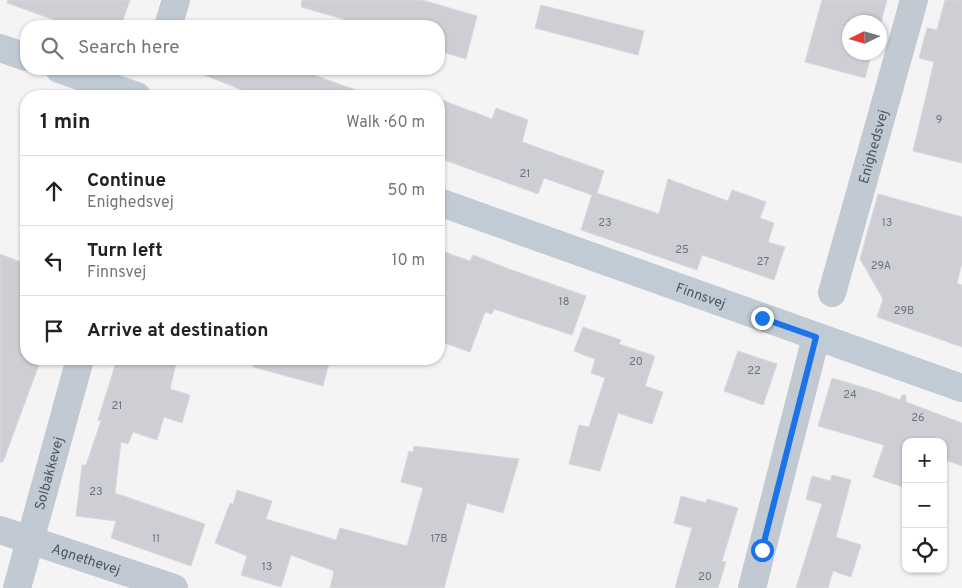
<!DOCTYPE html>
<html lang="en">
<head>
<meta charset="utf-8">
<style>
  :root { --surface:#fff; --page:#f6f6f6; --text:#222; --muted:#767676; --line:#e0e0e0 }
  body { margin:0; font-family:Overpass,sans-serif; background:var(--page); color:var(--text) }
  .controls { position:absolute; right:15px; bottom:15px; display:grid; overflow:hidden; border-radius:10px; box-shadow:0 1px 4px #0004 }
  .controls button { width:45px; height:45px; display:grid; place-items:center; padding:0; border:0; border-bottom:1px solid var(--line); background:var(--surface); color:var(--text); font:25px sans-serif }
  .compass { position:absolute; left:842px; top:15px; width:45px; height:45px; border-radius:50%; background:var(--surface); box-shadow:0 1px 4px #0004; rotate:265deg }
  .stop { position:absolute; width:15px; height:15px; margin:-11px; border:4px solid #1a73e8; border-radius:50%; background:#fff }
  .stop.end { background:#1a73e8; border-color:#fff; box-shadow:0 1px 5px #0008 }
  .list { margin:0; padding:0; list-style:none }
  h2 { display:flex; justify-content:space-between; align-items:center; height:65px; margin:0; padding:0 20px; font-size:21px }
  h2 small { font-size:16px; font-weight:400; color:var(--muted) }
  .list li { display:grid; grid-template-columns:32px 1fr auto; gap:15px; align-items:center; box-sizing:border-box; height:70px; padding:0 20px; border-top:1px solid var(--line) }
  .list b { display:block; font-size:19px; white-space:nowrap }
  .list p { margin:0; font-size:16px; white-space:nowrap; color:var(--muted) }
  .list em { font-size:16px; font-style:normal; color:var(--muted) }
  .icon { flex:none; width:28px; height:28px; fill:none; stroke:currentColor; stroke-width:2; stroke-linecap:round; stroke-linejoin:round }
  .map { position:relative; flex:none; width:962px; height:588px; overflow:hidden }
  .search { position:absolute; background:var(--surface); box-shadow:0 1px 4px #0004; left:20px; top:20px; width:425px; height:55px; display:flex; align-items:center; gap:12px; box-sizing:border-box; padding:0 18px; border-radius:20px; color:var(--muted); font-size:19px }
  .panel { position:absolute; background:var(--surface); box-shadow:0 1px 4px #0004; left:20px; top:90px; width:425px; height:275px; border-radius:20px }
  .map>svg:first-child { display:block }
  .building { fill:#cdcfd5; stroke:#d7d9de }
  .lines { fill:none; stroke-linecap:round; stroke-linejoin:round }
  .street { stroke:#c1cad2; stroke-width:28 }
  .secondary { stroke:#c1cbd6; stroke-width:28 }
  .route { stroke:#1a73e8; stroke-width:6 }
  .labels { text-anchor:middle; stroke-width:4; stroke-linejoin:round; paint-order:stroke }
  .number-label { font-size:11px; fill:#6b747e }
  .street-label { font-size:14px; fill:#4a5661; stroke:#fff }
</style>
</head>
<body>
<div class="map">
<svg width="962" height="588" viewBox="0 0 962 588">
  <rect width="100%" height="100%" fill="#f5f3f3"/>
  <path class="building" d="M8,0H130L121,26H71L7,3Z
    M302,0H422L477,16L466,59L439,51V26H367L301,7Z
    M822,0H887L880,26V22H850V52H872L865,78L805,62Z
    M945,0H962V163L913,151L934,62L919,58L927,28L937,30Z
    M541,5L644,31L638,55L535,28Z
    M192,69H297L364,93V96H257L192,70Z
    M439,99L492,119L496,108L528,120L522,142L604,171L597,193L659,214L668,179L728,201L732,190L766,202L760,218L774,223L768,242L785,247L774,280L702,255L697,270L581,230L592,195L544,178L538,194L439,158Z
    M878,194L962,217V263L957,283L962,285V347L877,317L883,299L860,259Z
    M439,250L470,261L473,255L509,269L586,296L572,335L494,309L492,314L485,312L470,352L439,341Z
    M0,254L26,264V359H41L3,462H0Z
    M583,327L621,340L619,344L655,356L645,386L663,392L652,424L618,413L600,471L569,464L579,425L589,427L605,378L591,373L595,359L574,351Z
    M738,351L777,364L763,405L724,391Z
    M117,359H177L170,389L190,395L182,423L164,417L157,440L133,432L128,444L121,442L115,493L205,524L191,566L111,538L116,521L76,516L82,465H86L101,421L98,420Z
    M254,359H330L323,386L253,367Z
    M832,378L872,390L900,400L902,395H906V402L962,423V466L943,459V442H906V488L873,477L884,445L818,426Z
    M414,446L519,459L503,513L467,503L444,588H330L334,571L291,555L281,587L241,575L247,556L215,543L230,503L233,504L237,490L272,501L266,519L336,540L340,528L407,546L423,488L401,482L409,451L413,452Z
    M832,475L851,480L836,537L861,545L851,577L833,571L828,588H796L822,504L806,499L812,476L830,481Z
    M681,496L706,503L707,499L738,508L722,561L726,562L718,588H675L692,528L674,523Z"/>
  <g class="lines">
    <g class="street">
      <path d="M168,26L176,0"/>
      <path id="s1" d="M832,293L914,0"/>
      <path id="s2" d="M0,530L174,588"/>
      <path id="s3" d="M17,588L80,359"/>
      <path d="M752,588L816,337"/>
    </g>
    <g class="secondary">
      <path d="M0,48L26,57"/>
      <path d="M59,69L137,96"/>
      <path id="s4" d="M439,202L962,388"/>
    </g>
  </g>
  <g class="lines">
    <path class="route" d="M762,550L816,337L762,318"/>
  </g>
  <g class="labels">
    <g class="number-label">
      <text x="939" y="123">9</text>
      <text x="525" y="177">21</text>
      <text x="605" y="226">23</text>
      <text x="887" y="226">13</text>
      <text x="682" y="253">25</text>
      <text x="763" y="265">27</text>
      <text x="881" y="269">29A</text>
      <text x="564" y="305">18</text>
      <text x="904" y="314">29B</text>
      <text x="636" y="365">20</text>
      <text x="754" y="374">22</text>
      <text x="850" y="398">24</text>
      <text x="117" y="409">21</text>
      <text x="918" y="421">26</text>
      <text x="96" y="495">23</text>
      <text x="156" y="542">11</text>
      <text x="439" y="542">17B</text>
      <text x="267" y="570">13</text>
      <text x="705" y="580">20</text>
    </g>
    <g class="street-label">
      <text dy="5" stroke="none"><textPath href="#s1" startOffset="152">Enighedsvej</textPath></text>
      <text dy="5" stroke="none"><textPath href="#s4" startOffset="278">Finnsvej</textPath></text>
      <text dy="5" stroke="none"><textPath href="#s3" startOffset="119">Solbakkevej</textPath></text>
      <text dy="5" stroke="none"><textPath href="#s2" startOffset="91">Agnethevej</textPath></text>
    </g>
  </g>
</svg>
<div class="controls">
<button>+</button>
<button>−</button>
<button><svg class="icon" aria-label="locate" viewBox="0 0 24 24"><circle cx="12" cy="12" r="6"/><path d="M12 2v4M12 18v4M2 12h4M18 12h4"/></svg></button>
</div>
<svg class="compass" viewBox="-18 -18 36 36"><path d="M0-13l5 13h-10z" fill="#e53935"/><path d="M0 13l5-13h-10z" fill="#767676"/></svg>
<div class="stop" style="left:762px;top:550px"></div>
<div class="stop end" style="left:762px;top:318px"></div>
<div class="search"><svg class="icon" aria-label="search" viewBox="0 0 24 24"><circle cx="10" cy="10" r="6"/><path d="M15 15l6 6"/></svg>Search here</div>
<section class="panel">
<h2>1 min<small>Walk · 60 m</small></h2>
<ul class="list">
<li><svg class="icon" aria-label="ahead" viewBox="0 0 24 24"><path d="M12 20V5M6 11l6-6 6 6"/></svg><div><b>Continue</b><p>Enighedsvej</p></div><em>50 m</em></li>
<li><svg class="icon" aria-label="left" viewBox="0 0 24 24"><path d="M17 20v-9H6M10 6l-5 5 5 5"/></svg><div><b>Turn left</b><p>Finnsvej</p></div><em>10 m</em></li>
<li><svg class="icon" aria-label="arrive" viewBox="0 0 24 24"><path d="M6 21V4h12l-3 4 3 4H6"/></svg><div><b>Arrive at destination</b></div></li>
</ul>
</section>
</div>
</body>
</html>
